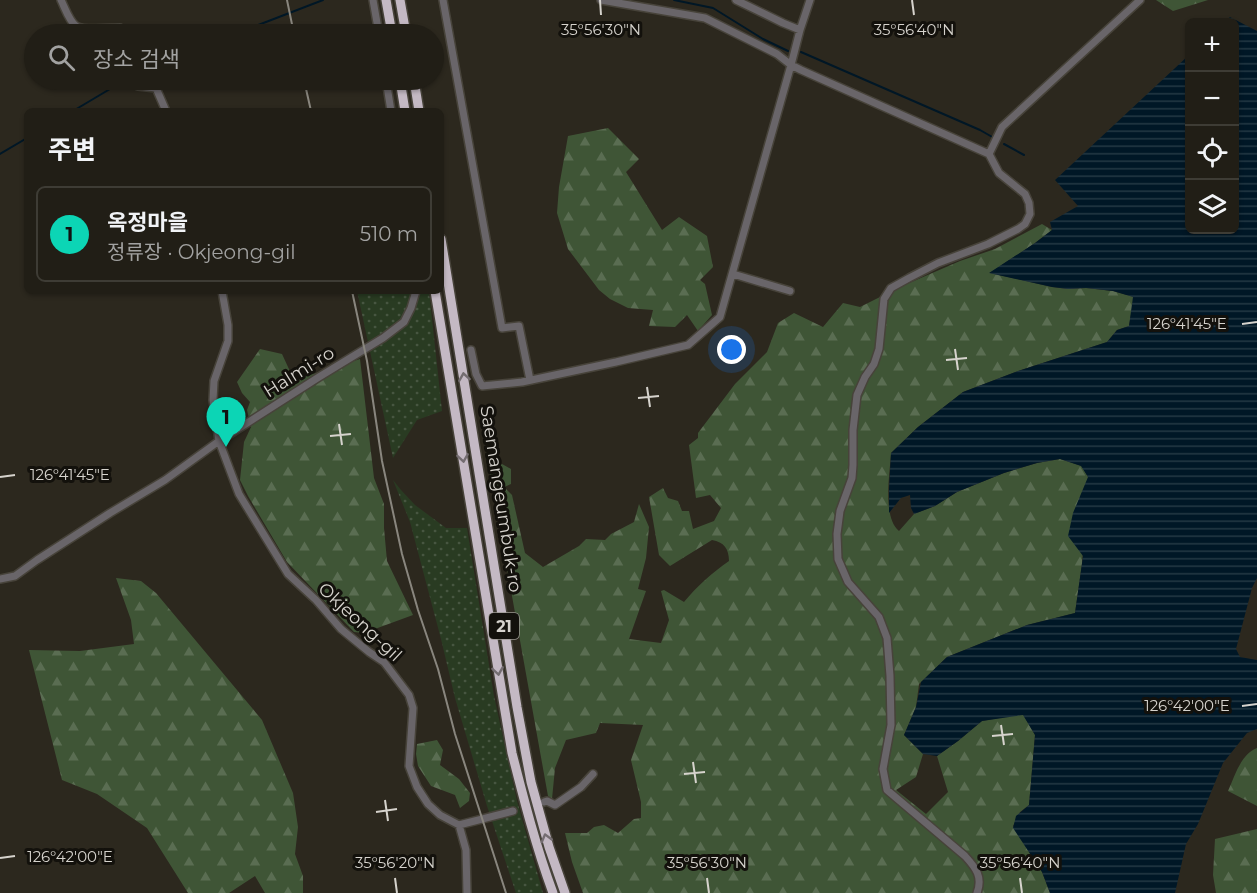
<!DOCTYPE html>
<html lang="ko">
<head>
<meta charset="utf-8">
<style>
  :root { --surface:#211e16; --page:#29271f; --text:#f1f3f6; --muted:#a2a2a1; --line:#3e3c35; --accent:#0cd5b5 }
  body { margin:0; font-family:Montserrat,"Noto Sans KR",sans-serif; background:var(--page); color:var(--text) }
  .controls { position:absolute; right:18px; top:18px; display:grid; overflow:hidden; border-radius:9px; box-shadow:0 2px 4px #0004 }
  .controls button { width:54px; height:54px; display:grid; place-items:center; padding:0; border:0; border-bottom:2px solid var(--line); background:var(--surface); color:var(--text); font:30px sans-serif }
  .you { position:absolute; left:732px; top:350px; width:21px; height:21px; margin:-15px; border:4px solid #fff; border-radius:50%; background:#1a73e8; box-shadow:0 0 0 9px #1a73e833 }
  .badge { display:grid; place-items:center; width:39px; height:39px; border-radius:50%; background:var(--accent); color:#111; font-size:20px; font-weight:700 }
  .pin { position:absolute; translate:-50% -50px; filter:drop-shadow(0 2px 3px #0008) }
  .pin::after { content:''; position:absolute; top:32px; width:21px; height:18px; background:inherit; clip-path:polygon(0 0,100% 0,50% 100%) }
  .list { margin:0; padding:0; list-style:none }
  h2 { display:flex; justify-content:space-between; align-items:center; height:78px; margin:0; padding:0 24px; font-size:26px }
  h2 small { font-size:20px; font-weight:400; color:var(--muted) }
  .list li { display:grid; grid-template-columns:39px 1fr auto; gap:18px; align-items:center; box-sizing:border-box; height:96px; margin:0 12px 12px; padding:0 12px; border:2px solid var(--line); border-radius:9px }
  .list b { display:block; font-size:22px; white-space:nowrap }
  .list p { margin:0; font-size:20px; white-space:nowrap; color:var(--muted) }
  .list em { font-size:20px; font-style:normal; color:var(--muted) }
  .icon { flex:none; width:33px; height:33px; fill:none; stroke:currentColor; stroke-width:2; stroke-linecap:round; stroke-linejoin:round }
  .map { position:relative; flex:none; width:1257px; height:893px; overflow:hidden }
  .search { position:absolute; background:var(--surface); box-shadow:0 2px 4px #0004; left:24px; top:24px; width:420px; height:66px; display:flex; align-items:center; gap:15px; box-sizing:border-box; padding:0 21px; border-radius:33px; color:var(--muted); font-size:22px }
  .panel { position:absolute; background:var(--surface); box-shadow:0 2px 4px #0004; left:24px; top:108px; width:420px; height:186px; border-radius:9px }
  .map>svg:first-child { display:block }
  .grass { fill:url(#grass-dots) }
  .forest { fill:url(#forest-firs) }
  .water { fill:url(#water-rules) }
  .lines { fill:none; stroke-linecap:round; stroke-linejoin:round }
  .stream { stroke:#001726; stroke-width:2 }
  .minor-casing { stroke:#47433a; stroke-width:10 }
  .highway-casing { stroke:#47433a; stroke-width:12 }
  .minor { stroke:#696569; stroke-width:7 }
  .highway { stroke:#c4b9c4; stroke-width:9 }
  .rail { stroke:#89867e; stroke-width:2 }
  .oneway { stroke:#746d71 }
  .ticks { fill:none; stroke:#d6d3cd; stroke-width:2 }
  .labels { text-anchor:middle; stroke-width:6; stroke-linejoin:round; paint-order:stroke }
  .shield { fill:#13110c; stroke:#9c9993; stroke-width:1.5 }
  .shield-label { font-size:16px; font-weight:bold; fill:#d6d3cd }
  .street-label { font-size:18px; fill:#d6d3cd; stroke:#13110c }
  .ticks-label { font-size:15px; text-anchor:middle; fill:#d6d3cd; stroke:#13110c; stroke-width:6; stroke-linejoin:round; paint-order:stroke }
</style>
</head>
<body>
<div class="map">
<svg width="1257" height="893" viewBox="0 0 1257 893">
  <defs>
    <pattern id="grass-dots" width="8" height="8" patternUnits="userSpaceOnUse" patternTransform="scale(1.5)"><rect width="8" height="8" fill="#293b22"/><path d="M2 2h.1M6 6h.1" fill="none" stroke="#475641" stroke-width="1.8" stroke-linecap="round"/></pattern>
    <pattern id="forest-firs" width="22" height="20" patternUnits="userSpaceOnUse" patternTransform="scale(1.5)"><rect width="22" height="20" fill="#3f5536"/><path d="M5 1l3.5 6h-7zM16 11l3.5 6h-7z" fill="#5a6d52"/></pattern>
    <pattern id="water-rules" width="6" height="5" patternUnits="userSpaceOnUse" patternTransform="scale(1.5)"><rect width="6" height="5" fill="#001726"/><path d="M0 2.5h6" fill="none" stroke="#243844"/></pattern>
  </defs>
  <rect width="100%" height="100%" fill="#2c281e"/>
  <path class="grass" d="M357,291H429L442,411L417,420L393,458Z
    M393,480L401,490L415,505L446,528H467L494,696L517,801L543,893H516L487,806L455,698L441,639L410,522Z"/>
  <path class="forest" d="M1156,0H1208L1173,11Z
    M608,128L639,159L626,172L662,230L679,217L707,236L713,267L700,280L705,284L712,315L698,331L687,315L675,327L649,326L653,310L628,308L610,299L599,290L568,249L557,213L559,187L568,136Z
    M1042,224L1052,230L1035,243L990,273L1052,287L1068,289L1086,288L1113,291L1134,297L1129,326L1117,330L1107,342L1018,371L963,392L918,427L891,453C890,473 882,517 899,531L914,514L935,506L957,492L1004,473L1037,463L1060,459L1082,466L1088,477L1082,564L1075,613L1027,625L947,657L919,684L916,707L904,735L923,754L916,777L896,790L926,814L948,792L937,756L958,741L982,721L1023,714L1035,735L1029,805L1020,812L1013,826L1042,872L1050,893H583L572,862L565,833H587L594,827L604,825L618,833L634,819L641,818V802L631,760L643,725L600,723L596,733L566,740L555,768L552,799L548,796L489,468L502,464L511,469V484L504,487L512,495L525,553L543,567L579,546L586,539L605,540L611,534L634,522L639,504L649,527L646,558L638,589L646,591L629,639L661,643L669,620L661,591L664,590L684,602C697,586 712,573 729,561C729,549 724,542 712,540L670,566L659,555L649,497L663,488L668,498L678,501L682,511H689L693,529L714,521L721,508L710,495L696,498L689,445L698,438V433L735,384L767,352L778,323L794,313L823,327L843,303L860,307L900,287L960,261L995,249Z
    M260,349L282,354L294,380L360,359L374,478L384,504V528L387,561L413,615L364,633L354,632L287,562L248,496L240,480L244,442L251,427L247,410L250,402L242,393L237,382Z
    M116,578L141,581L156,593L262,720L293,793L298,827L295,854L303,876V893H265L255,876L229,893H188L147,828L97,794L62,780L29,650L80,651L134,644L131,620Z
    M437,740L443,750L440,765L459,779L470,793L469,801L460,808L455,795L431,786L418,766L416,754L417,744Z
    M1257,748V806L1228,791C1235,776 1240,755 1257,748Z
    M1257,829V893H1216L1213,875L1215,839Z"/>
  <path class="water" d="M1230,17L1257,31V578L1252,588L1236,649L1240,657L1257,660V729L1247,733L1223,763L1198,824L1186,844L1175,893H1050L1042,872L1013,828L1016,816L1029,805L1035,735L1023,715L982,721L958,741L937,756L923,754L904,735L916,707L921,682L947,657L1027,625L1075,613L1083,556L1068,536L1073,513L1088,477L1081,466L1060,459L1037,463L1004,473L957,492L935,506L914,514L911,508L910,495L901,498L889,513V489L891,453L918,427L963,392L1018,371L1107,342L1117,330L1129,326L1133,297L1113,291L1086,288L1068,289L1052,287L989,273L1035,243L1052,230L1050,222L1078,206L1055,180L1189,55L1190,230H1234V22H1224Z"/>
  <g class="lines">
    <path class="stream" d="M674,0L713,8L763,39L788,51
      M235,34L323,0
      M801,52L980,130L994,138
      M73,111L110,89L131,80
      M1004,144L1024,155
      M0,154L27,138"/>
    <defs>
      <path id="minor" d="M61,0C65,8 69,21 76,26C83,31 111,28 120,28L126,34
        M373,0L379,34
        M443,0L502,328L519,326L530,380
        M736,0L783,23L800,30
        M810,0L800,30L791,65L801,70L989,154
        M135,80L138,86L156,88L166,111
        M386,80L391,111
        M989,154L1002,127L1140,0
        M733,274L790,291
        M222,291L228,325V341L214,381L213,400L219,441L239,494L288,574L316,600L341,629L369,652L384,662L409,695L413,708L409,766L417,787L428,804L440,815L459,825L466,850L467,893
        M471,350L476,374L482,386L522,382L616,362L688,345L720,317L791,65L777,54L705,18L601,0
        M0,579L15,576L37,560L110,513L165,480L219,441L319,377L383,338L404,322L411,308L416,291
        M544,802L547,801L555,805L581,787L593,774
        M459,825L513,811
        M977,893C983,877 976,868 965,856L887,790L883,769L891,725L890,676L887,638L879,617L848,582L838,559L837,534L840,511L852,478L853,465V430L857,395L865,377L874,364L879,349L884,299L891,288L909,278L938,263L988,244L1018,229L1025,224L1030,214L1029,203L1025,194L999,173L989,154"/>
      <path id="highway" d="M386,0L392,34
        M400,0L406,34
        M400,80L405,111
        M414,80L419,111
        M441,239L517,707L531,782L549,847L565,893
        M435,291L512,753C524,800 536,847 553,893"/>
    </defs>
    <use href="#minor" class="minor-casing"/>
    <use href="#highway" class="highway-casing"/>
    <use href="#minor" class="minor"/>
    <use href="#highway" class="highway"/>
    <path class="rail" d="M287,0L294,34
      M304,80L311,111
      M352,291L367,361L382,461L402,554L418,610L438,669L455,734L506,893"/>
  </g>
  <defs><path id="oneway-chevron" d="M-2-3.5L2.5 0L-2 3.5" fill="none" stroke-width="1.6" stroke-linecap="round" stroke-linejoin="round" transform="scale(1.5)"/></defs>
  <g class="oneway">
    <use href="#oneway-chevron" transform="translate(464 377) rotate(-99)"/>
    <use href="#oneway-chevron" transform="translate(463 458) rotate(81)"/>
    <use href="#oneway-chevron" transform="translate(498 671) rotate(81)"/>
    <use href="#oneway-chevron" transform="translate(546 838) rotate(-105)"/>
  </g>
  <path class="ticks" d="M600,0L601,15M912,0L914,15M1242,324L1257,322M955,349L958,370M946,360L967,358M647,387L650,407M638,398L659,396M339,424L342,445M330,436L351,434M0,477L15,475M1242,706L1257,704M1001,725L1004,745M992,736L1013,734M693,762L696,783M684,774L705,772M385,800L388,821M376,812L397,809M0,858L15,856M395,878L397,893M707,878L709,893M1020,878L1022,893"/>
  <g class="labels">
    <rect class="shield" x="489" y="613" width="30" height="26" rx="4.5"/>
    <g class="shield-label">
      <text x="504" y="632">21</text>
    </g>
    <g class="street-label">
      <text transform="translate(299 372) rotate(-32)" y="6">Halmi-ro</text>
      <text transform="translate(501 499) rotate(81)" y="6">Saemangeumbuk-ro</text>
      <text transform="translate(360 622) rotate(43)" y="6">Okjeong-gil</text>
    </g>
  </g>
  <g class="ticks-label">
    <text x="601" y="35">35°56'30"N</text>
    <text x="914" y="35">35°56'40"N</text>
    <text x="1187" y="329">126°41'45"E</text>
    <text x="70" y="480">126°41'45"E</text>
    <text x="1187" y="711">126°42'00"E</text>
    <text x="70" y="862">126°42'00"E</text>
    <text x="395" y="868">35°56'20"N</text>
    <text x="707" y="868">35°56'30"N</text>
    <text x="1020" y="868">35°56'40"N</text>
  </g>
</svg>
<div class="controls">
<button>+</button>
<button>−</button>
<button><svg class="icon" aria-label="locate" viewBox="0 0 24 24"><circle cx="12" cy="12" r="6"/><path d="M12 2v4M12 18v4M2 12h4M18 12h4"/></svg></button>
<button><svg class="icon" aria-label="layers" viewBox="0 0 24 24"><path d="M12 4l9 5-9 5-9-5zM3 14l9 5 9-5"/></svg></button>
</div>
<div class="you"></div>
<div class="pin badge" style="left:226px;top:447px">1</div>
<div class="search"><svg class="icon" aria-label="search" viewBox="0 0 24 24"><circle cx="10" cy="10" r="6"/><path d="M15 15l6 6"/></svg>장소 검색</div>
<section class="panel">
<h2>주변<small></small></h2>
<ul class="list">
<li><span class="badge">1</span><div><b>옥정마을</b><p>정류장 · Okjeong-gil</p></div><em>510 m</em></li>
</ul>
</section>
</div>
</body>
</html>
